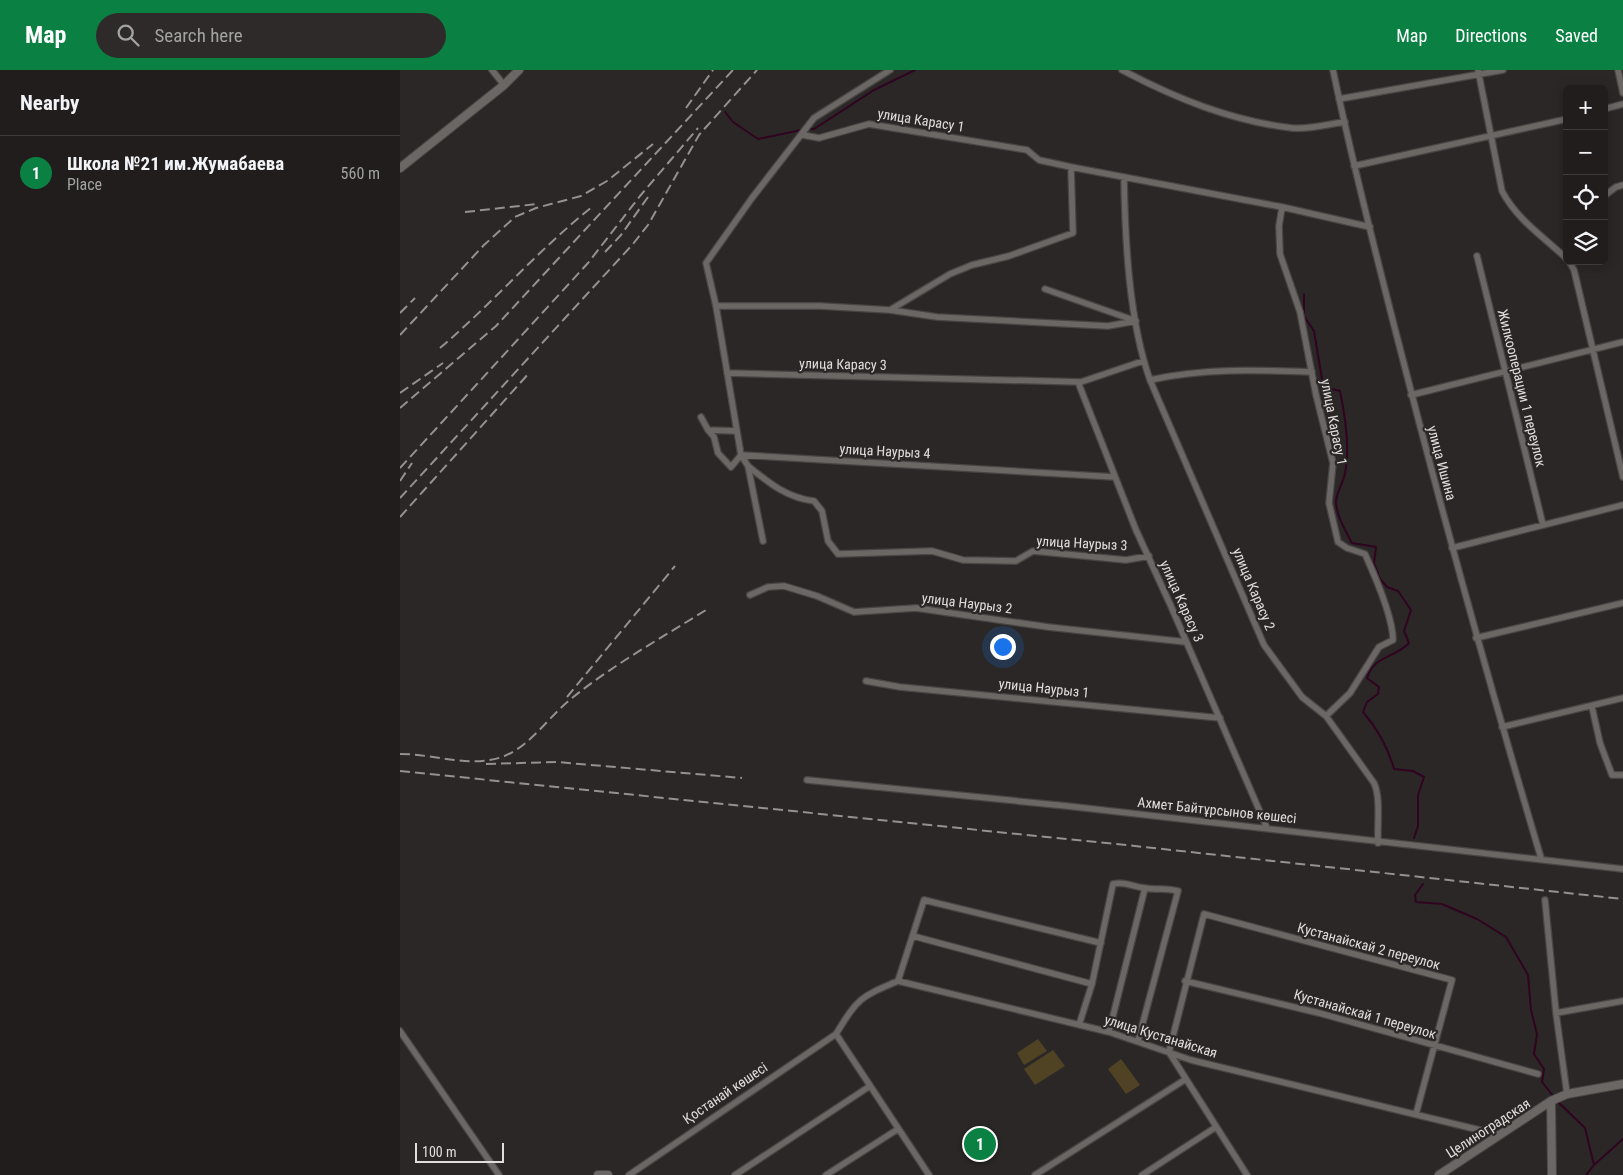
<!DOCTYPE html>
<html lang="en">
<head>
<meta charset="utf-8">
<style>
  :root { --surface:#201d1c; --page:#2d2a29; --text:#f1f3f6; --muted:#a2a2a3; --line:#3d3b3b; --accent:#0b8043 }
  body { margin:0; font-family:"Roboto Condensed",sans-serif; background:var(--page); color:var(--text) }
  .controls { position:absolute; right:15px; top:15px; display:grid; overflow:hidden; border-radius:8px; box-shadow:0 2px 12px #0003 }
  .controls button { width:45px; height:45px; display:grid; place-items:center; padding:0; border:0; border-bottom:1px solid var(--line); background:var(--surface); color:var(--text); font:25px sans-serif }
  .scale { position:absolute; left:15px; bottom:12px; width:89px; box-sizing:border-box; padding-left:5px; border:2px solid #e0dddc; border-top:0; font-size:14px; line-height:18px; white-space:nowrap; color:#e0dddc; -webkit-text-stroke:4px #2a2726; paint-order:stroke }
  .you { position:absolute; left:602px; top:576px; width:18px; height:18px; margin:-12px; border:4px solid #fff; border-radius:50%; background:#1a73e8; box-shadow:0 0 0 8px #1a73e833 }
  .badge { display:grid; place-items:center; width:32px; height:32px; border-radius:50%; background:var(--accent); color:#fff; font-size:16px; font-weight:700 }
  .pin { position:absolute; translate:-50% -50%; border:2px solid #fff; box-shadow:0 1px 5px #0006 }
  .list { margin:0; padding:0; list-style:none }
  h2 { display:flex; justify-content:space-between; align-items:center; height:65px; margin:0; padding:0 20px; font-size:21px }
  h2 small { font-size:16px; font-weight:400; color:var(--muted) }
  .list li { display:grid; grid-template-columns:32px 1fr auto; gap:15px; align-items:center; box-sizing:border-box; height:75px; padding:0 20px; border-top:1px solid var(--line) }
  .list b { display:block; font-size:19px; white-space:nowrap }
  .list p { margin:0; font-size:16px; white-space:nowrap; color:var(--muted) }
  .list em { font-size:16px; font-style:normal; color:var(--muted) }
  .icon { flex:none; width:28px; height:28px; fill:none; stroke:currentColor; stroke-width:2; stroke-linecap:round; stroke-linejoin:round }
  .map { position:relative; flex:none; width:1223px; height:1105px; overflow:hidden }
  header { display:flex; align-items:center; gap:30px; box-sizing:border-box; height:70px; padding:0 25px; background:var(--accent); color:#fff }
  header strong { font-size:24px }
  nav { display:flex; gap:28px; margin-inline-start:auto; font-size:18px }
  .search { width:350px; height:45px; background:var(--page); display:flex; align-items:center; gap:12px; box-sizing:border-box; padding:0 18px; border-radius:28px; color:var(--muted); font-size:19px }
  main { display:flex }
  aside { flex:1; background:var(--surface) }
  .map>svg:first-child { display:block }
  .green { fill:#4f4323 }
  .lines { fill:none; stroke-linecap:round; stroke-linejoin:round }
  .stream { stroke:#300421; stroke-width:2 }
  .street-casing { stroke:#484544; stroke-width:8 }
  .secondary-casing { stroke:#484544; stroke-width:10 }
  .street { stroke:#6b6765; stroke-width:5.5 }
  .secondary { stroke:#6b6765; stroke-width:8 }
  .rail { stroke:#949190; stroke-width:2; stroke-dasharray:10 5; stroke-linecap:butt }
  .labels { text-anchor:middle; stroke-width:4.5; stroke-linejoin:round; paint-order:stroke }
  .street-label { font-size:14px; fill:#e0dddc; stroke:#2a2726 }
</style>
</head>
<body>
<header>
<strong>Map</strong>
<div class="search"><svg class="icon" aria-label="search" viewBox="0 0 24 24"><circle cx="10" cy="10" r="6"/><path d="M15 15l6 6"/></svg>Search here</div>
<nav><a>Map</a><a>Directions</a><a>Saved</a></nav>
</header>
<main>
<aside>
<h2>Nearby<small></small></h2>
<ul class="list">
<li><span class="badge">1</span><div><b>Школа №21 им.Жумабаева</b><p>Place</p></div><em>560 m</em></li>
</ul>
</aside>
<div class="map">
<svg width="1223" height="1105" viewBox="0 0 1223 1105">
  <rect width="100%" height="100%" fill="#2a2726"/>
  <path class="green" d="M638,969L647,981L624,995L617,983Z
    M653,980L665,996L635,1015L624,999Z
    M721,989L740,1015L726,1024L708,999Z"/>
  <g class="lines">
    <path class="stream" d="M325,42L333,52L358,69L401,60
      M409,59H414L474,20L515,0
      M904,224V246L914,261L922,309L928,318L940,321C945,345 950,380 945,403C943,414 936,422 936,433C937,447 946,461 952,473L976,477L974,493L980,509L987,517L998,521L1011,540L1004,561L1009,573C995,588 973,586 967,608L979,617L978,624L967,632L963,642C977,658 988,678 994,699L1013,701L1024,707L1018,725V756L1014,768
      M1023,814L1015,825L1016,832L1042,834L1077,849L1106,867L1128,905L1131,940L1137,964L1134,984L1144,999L1142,1012L1154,1027
      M1157,1031L1185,1058L1194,1095L1186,1105
      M1194,1095L1223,1069"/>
    <defs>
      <path id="street" d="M92,0L104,15
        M722,0C775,28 831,51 892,58C908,60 928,54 945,52
        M933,0C951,87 973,173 995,259C1040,436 1089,613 1141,788
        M1078,0L1102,121C1117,150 1144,167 1167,189
        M1218,0L1223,23
        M939,29L1103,0
        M1204,39L1223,34
        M403,65L419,68L469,54L627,80L639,90L671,97L882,137L970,157
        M954,96L1167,49
        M724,107C725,170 729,251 750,310L864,575L902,627L926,646L974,713C981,728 977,755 978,773
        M1204,126L1216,117L1223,115
        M882,137L879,156L880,184L900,242L916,325L933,393L929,433L938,472L947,478L965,484C975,506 993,547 993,570L979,577L950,623L926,646
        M1077,186L1143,455
        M1169,191L1174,200L1223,407
        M316,236H420L490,240L537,247L708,256L736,251L645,219
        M490,240L550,204L572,195L609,186L673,163L671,97
        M327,303L681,312L743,291
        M750,310C804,298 857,300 912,302
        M678,312L736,460L770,534L867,758
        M1011,325L1223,272
        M301,347L308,360L337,361
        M308,360L314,367L318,383L331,397L341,385L316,236L306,193L352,128L414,48L490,0
        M348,396C369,413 387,428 414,431L422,441L428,471L438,484L532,481L563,490L616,491L633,481L726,490L749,486
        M363,471L348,396L341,385L715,407
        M1052,478L1223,435
        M350,525L368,517L384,516L417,526L454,542L516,538L648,557L786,572
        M1076,568L1223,533
        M466,611L500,617L820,648
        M1192,637L1200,673L1212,705H1223
        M1102,657L1223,628
        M407,710L667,736L1223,799
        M1145,830L1156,943L1167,1024
        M513,866L692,914
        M498,911L524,830L701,873
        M785,911L919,943L1138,1004
        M1156,943L1223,931
        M679,955L692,914L713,814C726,811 732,817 745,818C757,820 765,818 778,821L738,971
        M0,961L99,1105
        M709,962L745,818
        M436,964L529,1105
        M786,1009L847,1105
        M229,1105L436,964C458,928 460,927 498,911L709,962L791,990L1100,1065
        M335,1105L470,1016
        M426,1105L498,1059
        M635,1105L786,1009L769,982L804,844L1052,910L1016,1044
        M742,1105L816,1057"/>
      <path id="secondary" d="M0,98L104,15L119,0
        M1151,1031L1152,1105
        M198,1105H208
        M1039,1105L1151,1031L1167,1024L1223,1014"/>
    </defs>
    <use href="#street" class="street-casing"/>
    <use href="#secondary" class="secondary-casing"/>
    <use href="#street" class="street"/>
    <use href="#secondary" class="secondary"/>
    <path class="rail" d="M286,38L313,0
      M65,142L137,134
      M205,182L221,165L248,127
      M0,243L15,228
      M0,265L84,175L115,147L136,138L181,126L207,111L253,74
      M40,278C93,233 138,180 192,137
      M0,323L43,293
      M0,338L96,256L333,0
      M0,398L188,193L240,126L298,58
      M0,411L12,393
      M0,428L233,174L248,155L299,65L357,0
      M0,447L130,302
      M167,627L275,496
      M0,684C35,684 68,698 102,687C130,677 149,646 172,628C213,595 261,568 306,540
      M86,694L157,692L342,708
      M0,701L735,776L1223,829"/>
  </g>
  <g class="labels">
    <g class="street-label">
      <text transform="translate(521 50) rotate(9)" y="5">улица Карасу 1</text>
      <text transform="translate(443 294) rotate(1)" y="5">улица Карасу 3</text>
      <text transform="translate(1122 318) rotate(76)" y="5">Жилкооперации 1 переулок</text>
      <text transform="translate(934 352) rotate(79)" y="5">улица Карасу 1</text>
      <text transform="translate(485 381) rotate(3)" y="5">улица Наурыз 4</text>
      <text transform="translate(1042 393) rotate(75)" y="5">улица Ишина</text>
      <text transform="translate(682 473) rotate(3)" y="5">улица Наурыз 3</text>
      <text transform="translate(854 519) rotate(67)" y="5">улица Карасу 2</text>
      <text transform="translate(782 531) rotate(66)" y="5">улица Карасу 3</text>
      <text transform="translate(567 533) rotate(7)" y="5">улица Наурыз 2</text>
      <text transform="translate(644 618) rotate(6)" y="5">улица Наурыз 1</text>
      <text transform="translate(817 740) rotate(6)" y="5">Ахмет Байтұрсынов көшесі</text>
      <text transform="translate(969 876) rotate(15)" y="5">Кустанайскай 2 переулок</text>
      <text transform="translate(965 944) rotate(16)" y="5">Кустанайскай 1 переулок</text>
      <text transform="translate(761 966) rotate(17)" y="5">улица Кустанайская</text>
      <text transform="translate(325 1023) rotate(-34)" y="5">Қостанай көшесі</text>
      <text transform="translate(1088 1058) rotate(-33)" y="5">Целиноградская</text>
    </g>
  </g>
</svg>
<div class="controls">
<button>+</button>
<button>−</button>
<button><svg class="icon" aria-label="locate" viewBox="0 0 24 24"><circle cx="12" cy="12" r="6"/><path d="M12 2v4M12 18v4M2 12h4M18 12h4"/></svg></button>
<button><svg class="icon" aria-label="layers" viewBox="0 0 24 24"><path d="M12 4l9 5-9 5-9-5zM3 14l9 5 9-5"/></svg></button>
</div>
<div class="scale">100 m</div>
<div class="you"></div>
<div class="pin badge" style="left:580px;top:1074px">1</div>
</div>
</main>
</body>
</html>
